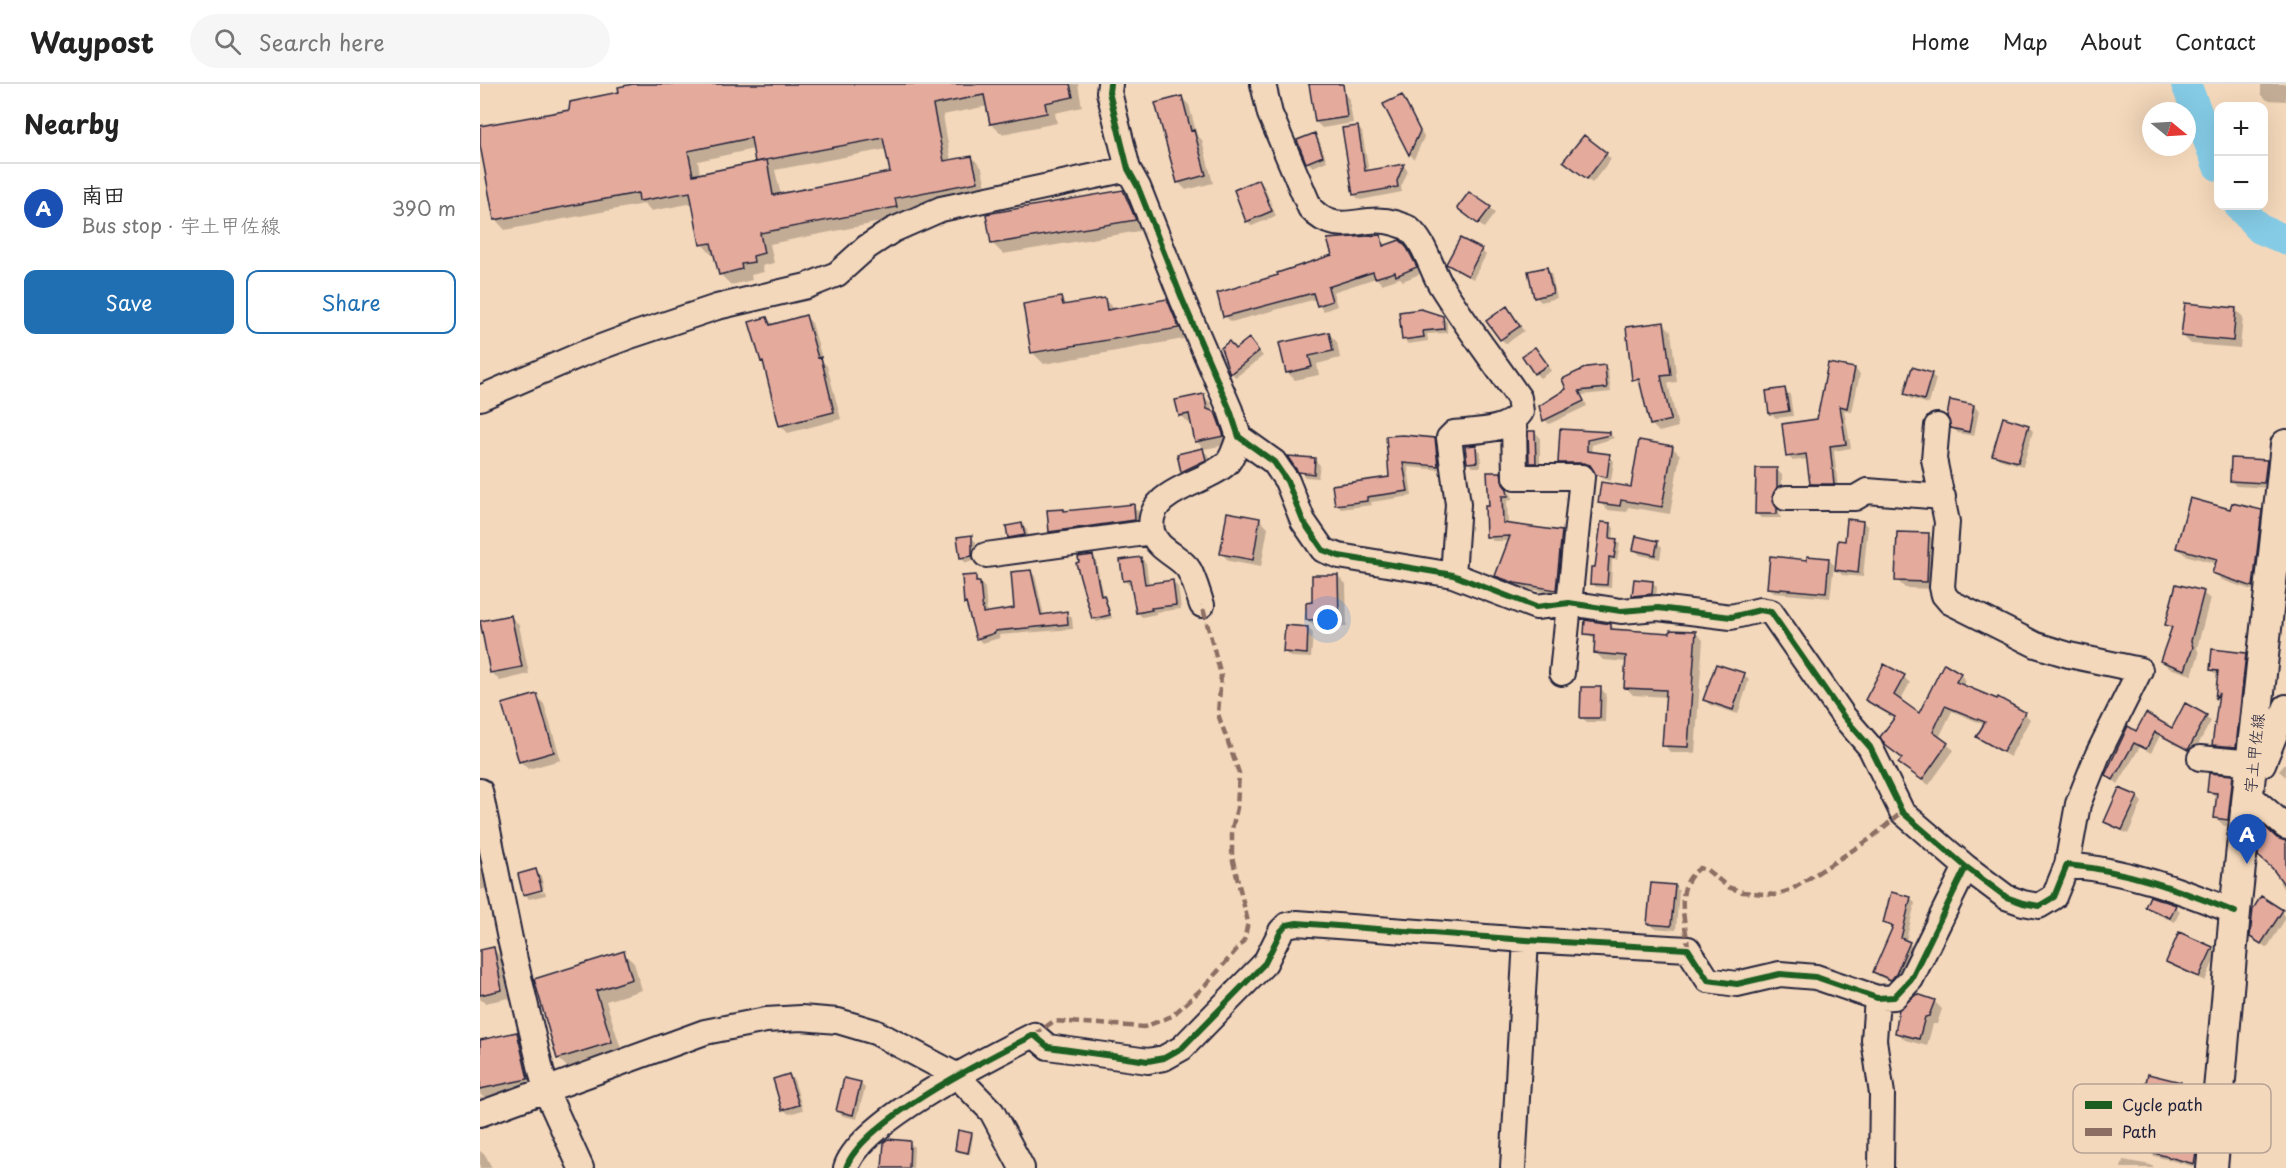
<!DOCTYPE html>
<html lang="en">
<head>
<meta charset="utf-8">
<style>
  :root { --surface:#fff; --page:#f6f6f6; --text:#222; --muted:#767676; --line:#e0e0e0; --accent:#1f6fb2 }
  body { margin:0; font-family:"Playpen Sans","Klee One",sans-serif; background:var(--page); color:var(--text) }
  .controls { position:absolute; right:18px; top:18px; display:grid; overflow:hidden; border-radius:12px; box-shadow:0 6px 24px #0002 }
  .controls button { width:54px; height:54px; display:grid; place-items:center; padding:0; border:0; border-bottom:2px solid var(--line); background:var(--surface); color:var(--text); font:30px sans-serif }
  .compass { position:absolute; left:1662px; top:18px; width:54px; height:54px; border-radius:50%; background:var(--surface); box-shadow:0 6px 24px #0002; rotate:108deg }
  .you { position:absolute; left:848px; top:536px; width:21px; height:21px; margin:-15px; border:4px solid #fff; border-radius:50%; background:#1a73e8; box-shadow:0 0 0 9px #1a73e833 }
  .badge { display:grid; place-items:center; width:39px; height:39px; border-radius:50%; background:var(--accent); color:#fff; font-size:20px; font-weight:700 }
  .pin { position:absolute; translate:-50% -50px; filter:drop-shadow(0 2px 3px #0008) }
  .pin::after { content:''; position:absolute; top:32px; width:21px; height:18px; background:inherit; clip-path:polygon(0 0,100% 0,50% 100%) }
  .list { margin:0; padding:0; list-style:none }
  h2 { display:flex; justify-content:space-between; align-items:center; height:78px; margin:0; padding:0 24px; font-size:26px }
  h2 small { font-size:20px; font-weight:400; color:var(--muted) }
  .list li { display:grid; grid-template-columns:39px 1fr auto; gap:18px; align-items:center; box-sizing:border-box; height:90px; padding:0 24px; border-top:2px solid var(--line) }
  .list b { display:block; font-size:22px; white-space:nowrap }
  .list p { margin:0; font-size:20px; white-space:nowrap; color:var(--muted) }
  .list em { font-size:20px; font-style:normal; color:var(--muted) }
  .actions { display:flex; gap:12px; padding:18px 24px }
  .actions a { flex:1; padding:14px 0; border:2px solid var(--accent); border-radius:12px; text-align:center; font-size:21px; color:var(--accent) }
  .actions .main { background:var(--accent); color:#fff }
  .icon { flex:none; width:33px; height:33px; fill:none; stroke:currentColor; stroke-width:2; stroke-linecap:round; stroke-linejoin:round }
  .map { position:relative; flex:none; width:1806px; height:1084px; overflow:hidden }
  header { display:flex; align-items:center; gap:36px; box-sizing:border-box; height:84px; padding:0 30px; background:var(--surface); border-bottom:2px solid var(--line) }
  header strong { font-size:28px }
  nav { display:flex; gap:33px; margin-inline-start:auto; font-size:21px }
  .search { width:420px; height:54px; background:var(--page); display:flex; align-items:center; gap:15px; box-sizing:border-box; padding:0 21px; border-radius:33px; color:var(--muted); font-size:22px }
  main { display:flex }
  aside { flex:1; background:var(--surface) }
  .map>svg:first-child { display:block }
  .shadow { fill:#0003; fill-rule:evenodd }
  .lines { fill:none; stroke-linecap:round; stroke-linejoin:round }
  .river { stroke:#85cbe6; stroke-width:30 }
  .building { fill:#e4ab9d; stroke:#22223b; stroke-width:1.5; fill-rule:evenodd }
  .minor-casing { stroke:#22223b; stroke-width:28 }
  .major-casing { stroke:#22223b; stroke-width:34 }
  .minor { stroke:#f4d8bb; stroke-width:24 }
  .major { stroke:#f4d8bb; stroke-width:30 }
  .quiet { stroke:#8d6e63; stroke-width:4.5; stroke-dasharray:9 4.5; stroke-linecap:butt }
  .cycleway-casing { stroke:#f4d8bb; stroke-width:10 }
  .cycleway { stroke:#1b5e20; stroke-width:6 }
  .labels { text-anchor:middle; stroke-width:4.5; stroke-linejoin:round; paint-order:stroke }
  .street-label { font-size:16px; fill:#22223b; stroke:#f4d8bb }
  .key { fill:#f4d8bb; stroke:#b5a195; stroke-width:1.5 }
  .key-label { font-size:16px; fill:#22223b }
</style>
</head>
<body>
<header>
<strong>Waypost</strong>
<div class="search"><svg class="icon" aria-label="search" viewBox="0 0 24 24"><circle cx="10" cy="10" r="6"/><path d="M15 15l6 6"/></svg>Search here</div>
<nav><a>Home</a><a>Map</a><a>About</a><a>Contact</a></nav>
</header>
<main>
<aside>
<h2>Nearby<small></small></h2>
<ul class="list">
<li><span class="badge" style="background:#1a4fb4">A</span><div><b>南田</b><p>Bus stop · 宇土甲佐線</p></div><em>390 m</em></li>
</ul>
<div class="actions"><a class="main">Save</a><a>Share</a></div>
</aside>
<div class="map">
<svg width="1806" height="1084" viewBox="0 0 1806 1084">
  <rect width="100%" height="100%" fill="#f4d8bb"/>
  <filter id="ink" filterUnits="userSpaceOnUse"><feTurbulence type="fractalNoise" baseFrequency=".0167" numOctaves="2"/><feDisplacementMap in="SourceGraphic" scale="12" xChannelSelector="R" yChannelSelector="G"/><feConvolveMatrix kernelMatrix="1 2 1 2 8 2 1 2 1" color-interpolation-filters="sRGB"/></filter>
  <g filter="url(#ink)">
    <path class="shadow" d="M162,0H598L602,23L575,29L577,39L522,50L511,40L508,22L463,31L471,77L492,73L502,84L507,108L425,125L426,133L290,160L294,179L282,182L284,188L271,191L272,196L251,201L240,190L236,170L232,171L222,160L214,119L171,127L164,120L25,146L15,135L0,44L90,27ZM274,65L279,80L220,91L218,77ZM407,65L412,89L301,111L295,86Z
      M827,0H860L863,8L869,15L873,39L842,44L836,38L832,8Z
      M1781,0H1806V17L1787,16L1781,10Z
      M701,13L709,21L717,51L722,56L733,99L706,106L698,98Z
      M921,13L926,18L944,53L934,75L930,70L905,21Z
      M877,43L882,48L889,88L924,82L928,87L921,103L922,108L880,116L874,111Z
      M834,51L839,56L847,77L833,83L827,78Z
      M1126,70L1131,75L1112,99L1090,82Z
      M779,97L784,102L796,132L772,142L767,137Z
      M643,107L654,118L665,146L523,170L512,159Z
      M1010,124L1015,129L1004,144L984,129Z
      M900,153L907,162L919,157L933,172L942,189L923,197L920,194L902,200L896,194L853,208L857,222L844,227L838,221L836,215L751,238L745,232L800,192L853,172L849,156Z
      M1001,166L1006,171L993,195L968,180Z
      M1066,184L1071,189L1077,214L1061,218L1056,213Z
      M581,215L588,222L625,216L635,226L687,217L697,228L709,254L564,280L553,269L545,222Z
      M1755,225L1763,233L1760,264L1711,260L1703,252Z
      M1031,229L1044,247L1026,260L1021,255Z
      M325,232L332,239L343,278L347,282L361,335L308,349L301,342L285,281L282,277L287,234L294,241Z
      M962,233L967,238V249L947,250L948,257L928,260L924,255Z
      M1184,240L1191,247L1197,298L1188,299L1198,343L1179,348L1172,341L1163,302L1153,295Z
      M849,250L857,258L860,274L837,280L839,291L815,296L807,288Z
      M774,261L783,272L756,293L751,289L756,267Z
      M1060,270L1071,287L1060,294L1055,289Z
      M1124,282L1128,287L1131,308L1102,311L1107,322L1069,340L1065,336Z
      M1375,285L1380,290L1372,328L1364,326L1371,364L1354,367L1358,404H1336L1331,399L1328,375L1313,377L1308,372L1338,337Z
      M1451,290L1456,295L1449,320L1431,315L1425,310Z
      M1305,306L1310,311L1313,332L1296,334L1291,329Z
      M724,312L731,320L733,329L743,337L751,360L724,365L716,357L712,338L708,339L700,331Z
      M1494,322L1499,327L1494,352L1478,349L1472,343Z
      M1548,342L1553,347L1543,382L1519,375L1514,370Z
      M1082,346L1129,349L1134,354L1112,361L1111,369L1129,372L1134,377L1131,397L1122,395L1114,385L1085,383L1080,378Z
      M1055,348L1060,353V383H1056L1050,378Z
      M908,353L954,356L960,361L963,386L928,383L932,412L891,418L892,421L861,425L856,420L911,395Z
      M996,363L1001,368V383H993L988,378Z
      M1192,363L1200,371L1190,430L1148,423L1147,428L1127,426L1120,418L1152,405Z
      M722,366L728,371L730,381L708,392L703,388L699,371Z
      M834,375L840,381L838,394L825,393L820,387Z
      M1786,378L1791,383L1789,404L1756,402L1751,397Z
      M1297,386L1302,391V409L1296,419L1301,434H1281L1276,429Z
      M1020,389L1025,394L1027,406L1032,411V416L1027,417L1028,441L1081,449L1087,454L1081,510L1041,504L1022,497L1017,491L1030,457H1013L1008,452L1011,423Z
      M653,422L658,427L660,441L575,452L570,447L585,429Z
      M1752,427H1781L1788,434L1780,509L1742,496L1734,489L1737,480L1705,471L1698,464Z
      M780,436L788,444L781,483L749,477L741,469Z
      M1383,438L1388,443L1383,493L1362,491L1357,486L1366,458Z
      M1130,440L1134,444L1133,456L1140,460L1137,476H1132L1131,504L1116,503L1112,499Z
      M542,441L547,446L549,456L535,458L529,453Z
      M1448,450L1456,458L1455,505L1425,504L1417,496Z
      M491,453L496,458V476L486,479L481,474Z
      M1177,458L1182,463L1180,475L1160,471L1155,466Z
      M613,472L616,476L623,513L627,517L632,534L617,538L614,535L600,480Z
      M661,474L666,479L669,501L693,498L698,503L701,525L676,528V530L662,533L657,528L652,501L650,502L645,497Z
      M1349,476L1354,481L1350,514L1294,509L1288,504L1328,477Z
      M550,487L555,492L564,532L587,529L592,534L593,545L519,551L520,554L502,559L497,554L485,519L495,493L505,504L507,530L536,525Z
      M858,492L866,500L867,543H835L827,536L834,520Z
      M1172,498L1177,503L1176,515L1159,516L1154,511Z
      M1723,509L1730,515L1717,564L1719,570L1712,591L1689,584L1682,577L1692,546L1686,541Z
      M31,533L39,541L49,590L20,597L12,589Z
      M1131,541L1136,547L1192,550L1215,548L1223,556L1215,669H1191L1184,661L1187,613L1153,611L1146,603L1147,578L1123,576L1115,568L1116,557L1106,549Z
      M828,544L833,549L831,574L810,573L805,568Z
      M1765,570L1772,577L1762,669L1740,667L1734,660L1740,618L1737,615L1739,593L1731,586Z
      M1480,590L1486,597L1483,602L1544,629L1550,635L1530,673L1505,659L1498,653L1505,641L1472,627L1459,654L1474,666L1449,701L1426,685L1420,679L1423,675L1406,660L1416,635L1393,622L1386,616L1424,593L1430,599L1420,617L1439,631Z
      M1264,591L1269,596L1258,630L1230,621L1225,616Z
      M1121,605L1126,610L1125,638H1107L1101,633Z
      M56,612L64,620L81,676L48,685L40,677Z
      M1706,621L1731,637L1713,670L1680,652L1671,669L1660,663L1638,700L1627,691L1657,649L1693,646Z
      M1806,679V693L1799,687Z
      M1752,693L1760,701L1755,743L1744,742L1736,734L1738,715L1728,707Z
      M1657,713L1662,718L1648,750L1631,742L1626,737Z
      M1802,758H1806V809L1799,798L1803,796Z
      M0,763L8,804L0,806Z
      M56,787L61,792L64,804L46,808V811L44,810Z
      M1194,802L1199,807L1196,846L1174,844L1169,839Z
      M65,807L66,811L49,815L46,811Z
      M1430,814L1435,819L1426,857L1434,864L1416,900L1400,893L1395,888L1413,845L1405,839Z
      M1695,822L1700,827L1695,838L1672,828L1667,823Z
      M1802,827L1806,834L1787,864L1772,853Z
      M1732,864L1737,870L1725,897L1693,882L1688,877Z
      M13,865L21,873L29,914L5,919L0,915V867Z
      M143,869L154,879L162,906L126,917L142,968L89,985L78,974L56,896Z
      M1437,911L1455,918L1462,925L1457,940H1453L1447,962L1425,956L1417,948Z
      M37,950L45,958L55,1002L3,1013L0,1010V957Z
      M309,991L314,996L323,1026L309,1030L303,1025Z
      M380,999L385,1004L377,1035L363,1032L358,1027Z
      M1700,1000L1701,1001H1698L1694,1018H1697L1701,1001L1705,1005L1703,1014L1720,1018L1725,1023L1722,1036L1707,1033L1700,1059L1716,1064L1721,1069L1719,1084L1674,1072L1668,1067L1678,1025L1668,1023L1662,1018Z
      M491,1050L493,1052L490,1070L478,1068L476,1066Z
      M429,1058L434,1063L433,1084H404Z
      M0,1067L6,1072L12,1084H0Z
      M1643,1076L1671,1081L1674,1084H1641Z"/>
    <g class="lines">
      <path class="river" d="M1706,0L1738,82
        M1759,122L1780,145L1806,156"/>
    </g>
    <path class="building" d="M153,0H590L593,13L565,19L567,29L510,40L504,11L453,21L464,77L492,72L498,98L415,114L417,123L280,149L284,169L273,172L274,178L261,180L262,185L239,191L231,159L220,161L210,108L159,117L158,109L14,136L0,61V42L89,26L90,18L139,8L138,3ZM271,54L275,78L403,54L410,88L293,111L287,76L213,91L208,67Z
      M829,0H863L867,33L835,38Z
      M922,11L940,47L929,71L903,20Z
      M702,12L711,47L714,46L726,91L697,99L675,19Z
      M878,42L885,87L924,80L917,97L918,103L873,111L862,44Z
      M835,49L843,72L826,79L817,56Z
      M1104,51L1127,69L1107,95L1083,77Z
      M779,95L792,127L766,138L754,106Z
      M643,106L656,136L511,160L506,130Z
      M989,108L1011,123L998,140L977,124Z
      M901,151L903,162L920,156L927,164L937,183L916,192L915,188L895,194L893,188L848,203L852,217L837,222L833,209L743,233L737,209L798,191L797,189L852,171L847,155Z
      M980,154L1002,165L988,192L966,180Z
      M1067,183L1073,209L1054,214L1048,187Z
      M581,213L583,221L625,214L627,226L687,215L699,244L551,269L543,220Z
      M1705,219L1756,224L1753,257L1701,252Z
      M1027,222L1040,242L1020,256L1006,237Z
      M941,225L963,232L964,245L943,247L944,253L922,256L919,228Z
      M326,231L338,274L341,273L354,328L299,342L283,277L281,278L269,238L287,233L290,241Z
      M1184,238L1191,291L1181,292L1191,336L1170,341L1159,295L1152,296L1146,243Z
      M849,248L853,267L829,272L832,283L806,289L799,259Z
      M769,254L779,267L750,290L741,264L749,257L755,265Z
      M1055,263L1068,281L1054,290L1042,272Z
      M1348,279L1375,284L1367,324L1360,322L1366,360L1350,362L1354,400H1330L1326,370L1306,373L1302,340L1337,335Z
      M1125,281L1127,304L1099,307L1104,317L1063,337L1059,322L1086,305L1082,295L1107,283Z
      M1432,283L1452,289L1444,316L1424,310Z
      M1305,304L1309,327L1289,330L1286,307Z
      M724,310L727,325L735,328L744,352L715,358L709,330L699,332L695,316Z
      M1470,316L1494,321L1489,348L1471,344L1467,332Z
      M1523,333L1549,341L1538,378L1512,371Z
      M1080,345L1130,348V351L1107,356V367L1130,370L1127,393L1116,391L1110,381L1103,379H1078Z
      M1048,347H1055L1056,379H1049Z
      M923,351L955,354L958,382L923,379L928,407L887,413V417L855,421L852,401L909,393L906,352Z
      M1159,356L1193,362L1182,423L1141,416L1140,422L1118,419L1121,398L1151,403Z
      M996,361L997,378L987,379L985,362Z
      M723,364L726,376L701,388L697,370Z
      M807,372L835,374L834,390L818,388Z
      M1751,374L1787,376L1784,399L1750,397Z
      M1276,384H1297V403L1292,413L1297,424V430H1275Z
      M1007,388H1021L1023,400L1027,405L1028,412H1022L1023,439L1082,447L1076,506L1035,499L1015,492L1030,452L1006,453L1005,422H1009Z
      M1710,414L1750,425L1752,419L1782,426L1773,503L1732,489L1737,475L1696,464Z
      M654,420L655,436L569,448L567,426L584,425V427Z
      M747,428L780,434L773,476L740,470Z
      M1367,435L1383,437L1378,489L1355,486L1358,456L1365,457Z
      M1121,438L1131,439L1130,454L1137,455L1134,474L1129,473L1127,501L1110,500L1111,483H1115Z
      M542,439L545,451L528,454L526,442Z
      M1417,448L1449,449L1447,498L1415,497Z
      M492,451V472L480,474L477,453Z
      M1156,452L1178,457L1175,471L1153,466Z
      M613,471L621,512L624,511L630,531L612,535L596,479L599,478L598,473Z
      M1290,472L1327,476V472L1349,474L1346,509L1287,504Z
      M661,473L665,500L693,496L696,521L671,524L672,526L656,529L650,496L643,497L640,476Z
      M551,486L561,531L587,527L588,540L515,547V549L496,555L486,519L484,520L482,492L496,491V498H500L503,529L534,524L531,488Z
      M832,491H858L859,535L826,536V519L832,518Z
      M1154,495L1173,497L1172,510L1152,512Z
      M1696,500L1724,507L1711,557L1713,563L1705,586L1680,577L1692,543L1685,541Z
      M31,531L42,583L10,589L0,537Z
      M1105,536L1131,540V545L1190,549V546L1216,547L1208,663L1182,662L1186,606L1144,604L1146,572L1114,569L1115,551L1104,550Z
      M805,541L828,543L827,570L803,568Z
      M1732,565L1766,569L1756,663L1732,661L1739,609L1735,615L1738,587L1730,586Z
      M1464,579L1481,589L1476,598L1517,615L1518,613L1545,628L1523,668L1496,653L1505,638L1465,622L1453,648L1468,659L1442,696L1418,679L1422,674L1405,661L1400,653L1415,633L1385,616L1404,580L1425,591L1414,611L1439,629Z
      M1236,580L1265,589L1253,626L1223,616Z
      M1101,603H1121L1120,634H1100Z
      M57,610L74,668L39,678L22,620Z
      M1705,619L1727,631L1708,666L1675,648L1666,665L1654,659L1633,696L1625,691L1648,642L1656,647L1666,629L1692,644Z
      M1729,689L1753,691L1748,736L1734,734L1737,709L1727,708Z
      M1639,704L1658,712L1642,746L1624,738Z
      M1785,743L1797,754L1806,757V803L1792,784L1778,772L1781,747Z
      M56,785L62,806L43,811L38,790Z
      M1171,799L1195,801L1191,842L1167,840Z
      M1411,808L1431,813L1421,854L1430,858L1416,890L1411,896L1393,888L1413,842L1403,839Z
      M1670,812L1696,821L1690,834L1665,823Z
      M1781,812L1803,826L1781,860L1770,853L1773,825Z
      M1699,848L1733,863L1719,893L1686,878Z
      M14,863L22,906L0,911V866Z
      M144,867L152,895L116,907L132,958L77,975L54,895Z
      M1437,910L1455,916L1449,932L1445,933L1439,955L1415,949L1419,925Z
      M37,948L48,995L0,1005V956Z
      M309,990L319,1021L302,1026L293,995Z
      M1668,990L1701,998L1697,1011L1721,1016L1717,1032L1702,1029L1695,1056L1717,1062L1714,1080L1667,1067L1678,1022L1661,1018Z
      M364,994L381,998L373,1031L356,1027Z
      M478,1046L492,1049L488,1069L475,1066Z
      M408,1055L430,1057L429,1084H402L404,1058Z"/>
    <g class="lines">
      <defs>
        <path id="minor" d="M630,0L629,8L648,85L658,103L703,217L750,326L759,353L794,378L807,397L823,437L843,466L859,472L973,491L1056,523L1089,519L1141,527L1178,524L1251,533L1280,526L1291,528L1364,633L1390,663L1422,728L1486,783L1526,813L1543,819L1559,822L1574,813L1587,781C1650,787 1697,805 1755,828
          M783,0L790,30L830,124C858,155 882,129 915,139C919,141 925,142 928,144C945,158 950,182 960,200C984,239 1013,276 1039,314L1041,328C1027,348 997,346 974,349L969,354L978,420L973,491
          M0,314L102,270L153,251L237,223L327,202L357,190L387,163L413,146L461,125L648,85
          M1034,339L1035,393H1102L1082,589
          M1457,342L1454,375L1467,438L1462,503L1464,511L1470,518L1556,561L1589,571L1660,586L1618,670L1598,720L1587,781
          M1306,414H1375L1387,407L1463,413
          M506,471L672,448
          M722,521C718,510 715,497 709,486C701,472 676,466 672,447C664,405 726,401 748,378C753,372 756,361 759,353
          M1720,674L1783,680L1806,623
          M0,707L30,855L66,1007L101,1084
          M1769,711L1806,743
          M1397,914L1394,956L1402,1010L1401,1084
          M0,1030L225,948L286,936L321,934L358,937L395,948L476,991L512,1028L542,1084
          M366,1084C380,1038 510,973 554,951L568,963L668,977L684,974L702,964L785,879L801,847L807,841L817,839L1046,856L1208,865L1228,896L1257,900L1300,890L1336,893L1397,914L1414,913L1431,895L1486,783
          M1033,1084L1046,856"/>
        <path id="major" d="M1732,1084L1755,828L1806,361"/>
      </defs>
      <use href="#minor" class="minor-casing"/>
      <use href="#major" class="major-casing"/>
      <use href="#minor" class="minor"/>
      <use href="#major" class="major"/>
      <path class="quiet" d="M1208,865C1206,836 1192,803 1220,784L1227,786L1248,803L1263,808L1295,811L1311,806L1390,755L1422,728
        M554,951L574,937L664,943L692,932L726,901L764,857L768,838L752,773V745L757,724L759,689L738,630L741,591L722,521"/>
      <defs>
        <path id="cycleway" d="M630,0L629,8L648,85L658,103L703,217L750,326L759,353L794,378L807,397L823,437L843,466L859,472L973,491L1056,523L1089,519L1141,527L1178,524L1251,533L1280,526L1291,528L1364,633L1390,663L1422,728L1486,783L1526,813L1543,819L1559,822L1574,813L1587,781C1650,787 1697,805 1755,828
          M366,1084C380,1038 510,973 554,951L568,963L668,977L684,974L702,964L785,879L801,847L807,841L817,839L1046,856L1208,865L1228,896L1257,900L1300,890L1336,893L1397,914L1414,913L1431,895L1486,783"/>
      </defs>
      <use href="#cycleway" class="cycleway-casing"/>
      <use href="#cycleway" class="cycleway"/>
    </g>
  </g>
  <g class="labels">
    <g class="street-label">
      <text transform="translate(1774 669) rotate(-84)" y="6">宇土甲佐線</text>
    </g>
  </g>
  <rect x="1593" y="1000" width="198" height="69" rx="9" class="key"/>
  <rect x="1605" y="1017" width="27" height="8" fill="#1b5e20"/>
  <rect x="1605" y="1044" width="27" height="8" fill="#8d6e63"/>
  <g class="key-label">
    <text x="1642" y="1027">Cycle path</text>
    <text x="1642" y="1054">Path</text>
  </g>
</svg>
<div class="controls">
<button>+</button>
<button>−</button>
</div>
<svg class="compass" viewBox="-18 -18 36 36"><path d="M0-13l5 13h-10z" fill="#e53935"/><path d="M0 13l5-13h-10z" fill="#767676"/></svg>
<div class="you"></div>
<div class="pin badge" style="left:1767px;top:780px;background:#1a4fb4">A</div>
</div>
</main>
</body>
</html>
